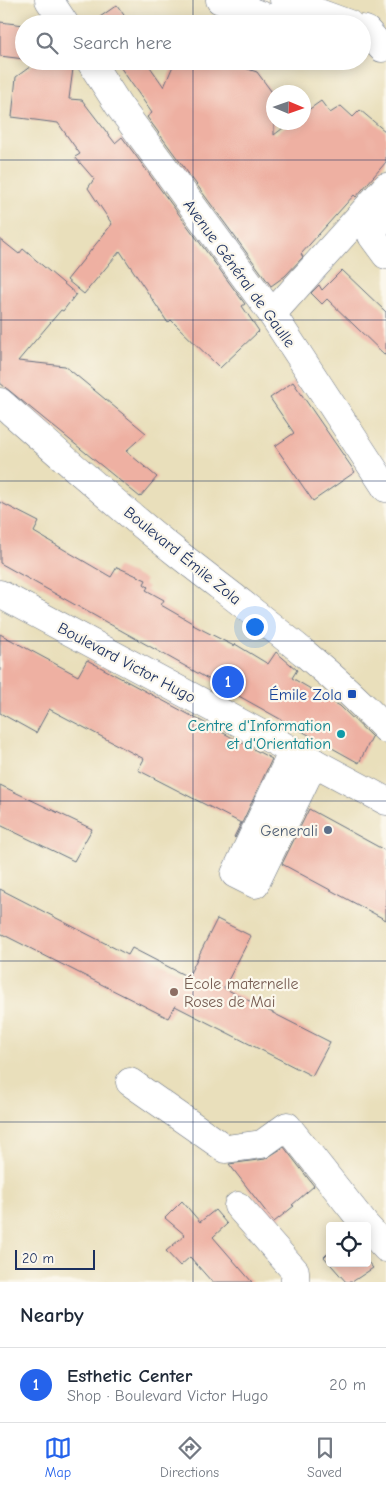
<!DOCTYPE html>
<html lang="en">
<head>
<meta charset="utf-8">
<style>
  :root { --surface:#fff; --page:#f2f2f3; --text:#1f2937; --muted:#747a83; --line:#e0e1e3; --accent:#2563eb }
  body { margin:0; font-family:"Comic Neue",sans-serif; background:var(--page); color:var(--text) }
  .controls { position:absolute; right:15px; bottom:15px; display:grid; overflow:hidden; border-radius:5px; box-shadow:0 2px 12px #0003 }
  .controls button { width:45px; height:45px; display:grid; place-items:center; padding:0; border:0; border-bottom:1px solid var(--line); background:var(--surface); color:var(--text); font:25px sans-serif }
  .compass { position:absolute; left:266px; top:85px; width:45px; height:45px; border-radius:50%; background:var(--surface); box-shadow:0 2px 12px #0003; rotate:92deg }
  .scale { position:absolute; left:15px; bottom:12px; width:80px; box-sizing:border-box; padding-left:5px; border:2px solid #1b2f5e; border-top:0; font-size:14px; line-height:18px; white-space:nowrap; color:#1b2f5e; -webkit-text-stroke:4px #fbf7ec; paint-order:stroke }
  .you { position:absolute; left:254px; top:626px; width:18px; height:18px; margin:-12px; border:4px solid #fff; border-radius:50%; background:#1a73e8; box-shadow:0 0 0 8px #1a73e833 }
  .badge { display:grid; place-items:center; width:32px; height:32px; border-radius:50%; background:var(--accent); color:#fff; font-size:16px; font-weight:700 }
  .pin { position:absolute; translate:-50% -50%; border:2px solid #fff; box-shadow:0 1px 5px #0006 }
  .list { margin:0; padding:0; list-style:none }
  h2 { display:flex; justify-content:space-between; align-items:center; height:65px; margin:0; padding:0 20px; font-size:21px }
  h2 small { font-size:16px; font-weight:400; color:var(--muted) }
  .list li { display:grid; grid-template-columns:32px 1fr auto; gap:15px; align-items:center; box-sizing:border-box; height:75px; padding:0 20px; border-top:1px solid var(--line) }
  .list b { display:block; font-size:19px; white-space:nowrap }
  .list p { margin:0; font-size:16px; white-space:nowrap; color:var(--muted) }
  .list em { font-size:16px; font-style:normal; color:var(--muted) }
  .icon { flex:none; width:28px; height:28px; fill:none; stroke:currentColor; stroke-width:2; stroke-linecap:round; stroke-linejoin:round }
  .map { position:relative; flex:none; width:386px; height:1282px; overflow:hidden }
  .search { position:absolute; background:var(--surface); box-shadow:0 2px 12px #0003; left:15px; right:15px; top:15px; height:55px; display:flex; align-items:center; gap:12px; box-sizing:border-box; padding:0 18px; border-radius:28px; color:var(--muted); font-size:19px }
  .sheet { height:140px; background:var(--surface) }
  nav { display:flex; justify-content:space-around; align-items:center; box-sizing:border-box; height:70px; border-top:1px solid var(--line); background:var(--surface); font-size:14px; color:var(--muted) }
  nav a { display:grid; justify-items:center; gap:2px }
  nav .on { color:var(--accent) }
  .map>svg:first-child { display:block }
  .building { fill:#eeb0a2 }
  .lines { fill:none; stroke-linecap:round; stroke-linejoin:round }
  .minor-casing { stroke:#636d7f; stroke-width:29 }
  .major-casing { stroke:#636d7f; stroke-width:29 }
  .minor { stroke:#fff; stroke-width:28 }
  .major { stroke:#fff; stroke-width:28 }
  .grid { fill:none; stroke:#1b2f5e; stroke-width:1; stroke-opacity:0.55 }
  .transit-dot { fill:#1a4fb4; stroke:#fbf7ec; stroke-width:2 }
  .culture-dot { fill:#0f9aa8; stroke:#fbf7ec; stroke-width:2 }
  .service-dot { fill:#5c6f8a; stroke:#fbf7ec; stroke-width:2 }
  .education-dot { fill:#8d6e63; stroke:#fbf7ec; stroke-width:2 }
  .labels { text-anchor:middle; stroke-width:4.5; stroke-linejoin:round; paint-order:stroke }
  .street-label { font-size:16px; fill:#1b2f5e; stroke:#fbf7ec }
  .transit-label { font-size:16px; fill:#164399; stroke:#fbf7ec; text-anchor:end }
  .culture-label { font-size:16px; fill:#0d838f; stroke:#fbf7ec; text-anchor:end }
  .service-label { font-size:16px; fill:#4e5e75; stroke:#fbf7ec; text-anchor:end }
  .education-label { font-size:16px; fill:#785e54; stroke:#fbf7ec; text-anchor:start }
</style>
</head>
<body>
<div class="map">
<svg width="386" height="1282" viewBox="0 0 386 1282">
  <rect width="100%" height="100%" fill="#fbf7ec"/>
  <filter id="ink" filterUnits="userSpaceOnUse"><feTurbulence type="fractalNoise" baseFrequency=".02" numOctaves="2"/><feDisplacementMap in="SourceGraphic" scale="10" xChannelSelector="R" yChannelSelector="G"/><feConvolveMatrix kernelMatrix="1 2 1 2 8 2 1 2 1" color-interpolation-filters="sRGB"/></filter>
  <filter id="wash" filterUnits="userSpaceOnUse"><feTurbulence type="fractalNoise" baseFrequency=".0096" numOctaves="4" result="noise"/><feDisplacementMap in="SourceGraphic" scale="20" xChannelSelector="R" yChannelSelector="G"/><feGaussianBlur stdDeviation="1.12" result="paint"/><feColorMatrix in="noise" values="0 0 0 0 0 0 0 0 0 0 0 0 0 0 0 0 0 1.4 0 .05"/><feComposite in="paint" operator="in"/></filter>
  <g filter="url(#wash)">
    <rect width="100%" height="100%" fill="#e9dfbb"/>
    <g id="blocks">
      <path class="building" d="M117,5L130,24H90Z
        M0,22L24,25V59L0,56Z
        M38,61H74L69,99L82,100L115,143L122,137L245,304L242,306L259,331L220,368L171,320L168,323L120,251L84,294L67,280L112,224L88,188L94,179L75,157L80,154L58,123L12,117L16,77Z
        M116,61H146L164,87L175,61H224L257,72L274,95V135L291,122H304V113L321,101L330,113L341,106L353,117L360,110L386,132V162L356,197L354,195L301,254L303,257L285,276L271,286L147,117L152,113Z
        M0,239L19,254L23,249L76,294L63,311L61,310L18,361L65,366L146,433L126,451L157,477L140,497L0,383Z
        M342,270L386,312V356L327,299L322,304L311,293L319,285L322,290Z
        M293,382L355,472L313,501L275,446L294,433L270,398Z
        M0,502L39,522L34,532L111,577L117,567L146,580L144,584L148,587L146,590L164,600L161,605L194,624L193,625L234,646L235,644L268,664L276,652L297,670L292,678L340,706L372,737L359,763L0,563Z
        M0,634L78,676L87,660L272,759L235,838L234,837L241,823L138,770L144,759L49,709L36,733L0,713Z
        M0,785L92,829L74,861L0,825Z
        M309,809L386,851V920L282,864Z
        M0,889L128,955L132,948L188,977L217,919L251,936L224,988L330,1042L312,1076L175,1006L168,1018L0,933Z
        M284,1147L314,1186L292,1205L294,1206L274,1222L229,1164L265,1159Z
        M182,1201L200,1222L215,1210L227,1224L213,1237L252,1282H212L190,1257L180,1266L166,1251L185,1235L165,1218Z
        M330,1251V1263H367V1261L373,1268L352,1282H346L324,1257Z"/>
    </g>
  </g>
  <g filter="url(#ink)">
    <use href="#blocks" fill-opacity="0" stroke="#636d7f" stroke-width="1"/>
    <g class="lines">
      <defs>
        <path id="minor" d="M220,0L284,24
          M284,0L349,24
          M362,29L366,30L382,48
          M386,217L375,226L372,236L386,255
          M272,314L386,187
          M293,751L235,874L255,884L314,762
          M130,1082L226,1149L262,1144L287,1126L366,1226
          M238,1206L295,1271V1282
          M367,1227L386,1248"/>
        <path id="major" d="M49,0L65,24
          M90,61L119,106L272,314L386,488
          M0,402C58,453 116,505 177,553C248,609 323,662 386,729
          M0,594L386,801"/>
      </defs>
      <use href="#minor" class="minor-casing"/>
      <use href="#major" class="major-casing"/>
      <use href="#minor" class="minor"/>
      <use href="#major" class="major"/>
    </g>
  </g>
  <path class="grid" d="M193,0V24M193,61V1282M0,160H386M0,320H386M0,481H386M0,641H386M0,801H386M0,961H386M0,1122H386"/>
  <rect class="transit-dot" x="347" y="689" width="10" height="10" rx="2.5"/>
  <circle class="culture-dot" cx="341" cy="734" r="5"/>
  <circle class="service-dot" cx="328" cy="830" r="5"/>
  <circle class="education-dot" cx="174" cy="992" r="5"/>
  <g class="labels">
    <g class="street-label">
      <text transform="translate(240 273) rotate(54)" y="6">Avenue Général de Gaulle</text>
      <text transform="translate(183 555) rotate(39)" y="6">Boulevard Émile Zola</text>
      <text transform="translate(127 662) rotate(28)" y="6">Boulevard Victor Hugo</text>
    </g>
    <g class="transit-label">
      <text x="342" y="700">Émile Zola</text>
    </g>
    <g class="culture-label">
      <text x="331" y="731">Centre d'Information<tspan x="331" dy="18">et d'Orientation</tspan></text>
    </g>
    <g class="service-label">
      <text x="318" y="836">Generali</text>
    </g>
    <g class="education-label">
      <text x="184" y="989">École maternelle<tspan x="184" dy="18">Roses de Mai</tspan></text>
    </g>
  </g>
</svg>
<div class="controls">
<button><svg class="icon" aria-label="locate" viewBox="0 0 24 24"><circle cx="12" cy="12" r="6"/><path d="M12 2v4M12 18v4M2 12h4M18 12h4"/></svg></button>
</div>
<svg class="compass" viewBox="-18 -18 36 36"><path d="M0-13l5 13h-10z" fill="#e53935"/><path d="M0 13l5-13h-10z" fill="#747a83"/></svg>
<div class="scale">20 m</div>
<div class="you"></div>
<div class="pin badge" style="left:228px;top:682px">1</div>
<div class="search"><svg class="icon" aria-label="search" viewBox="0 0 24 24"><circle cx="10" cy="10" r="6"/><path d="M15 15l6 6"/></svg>Search here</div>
</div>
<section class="sheet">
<h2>Nearby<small></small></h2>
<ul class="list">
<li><span class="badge">1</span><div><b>Esthetic Center</b><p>Shop · Boulevard Victor Hugo</p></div><em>20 m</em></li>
</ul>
</section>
<nav>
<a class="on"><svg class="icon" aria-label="map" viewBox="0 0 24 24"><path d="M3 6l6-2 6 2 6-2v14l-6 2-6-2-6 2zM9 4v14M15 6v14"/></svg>Map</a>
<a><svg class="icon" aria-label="directions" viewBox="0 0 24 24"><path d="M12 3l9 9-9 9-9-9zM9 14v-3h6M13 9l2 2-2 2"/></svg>Directions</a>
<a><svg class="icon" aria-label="saved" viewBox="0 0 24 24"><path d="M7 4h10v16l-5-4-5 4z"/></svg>Saved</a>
</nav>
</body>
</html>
